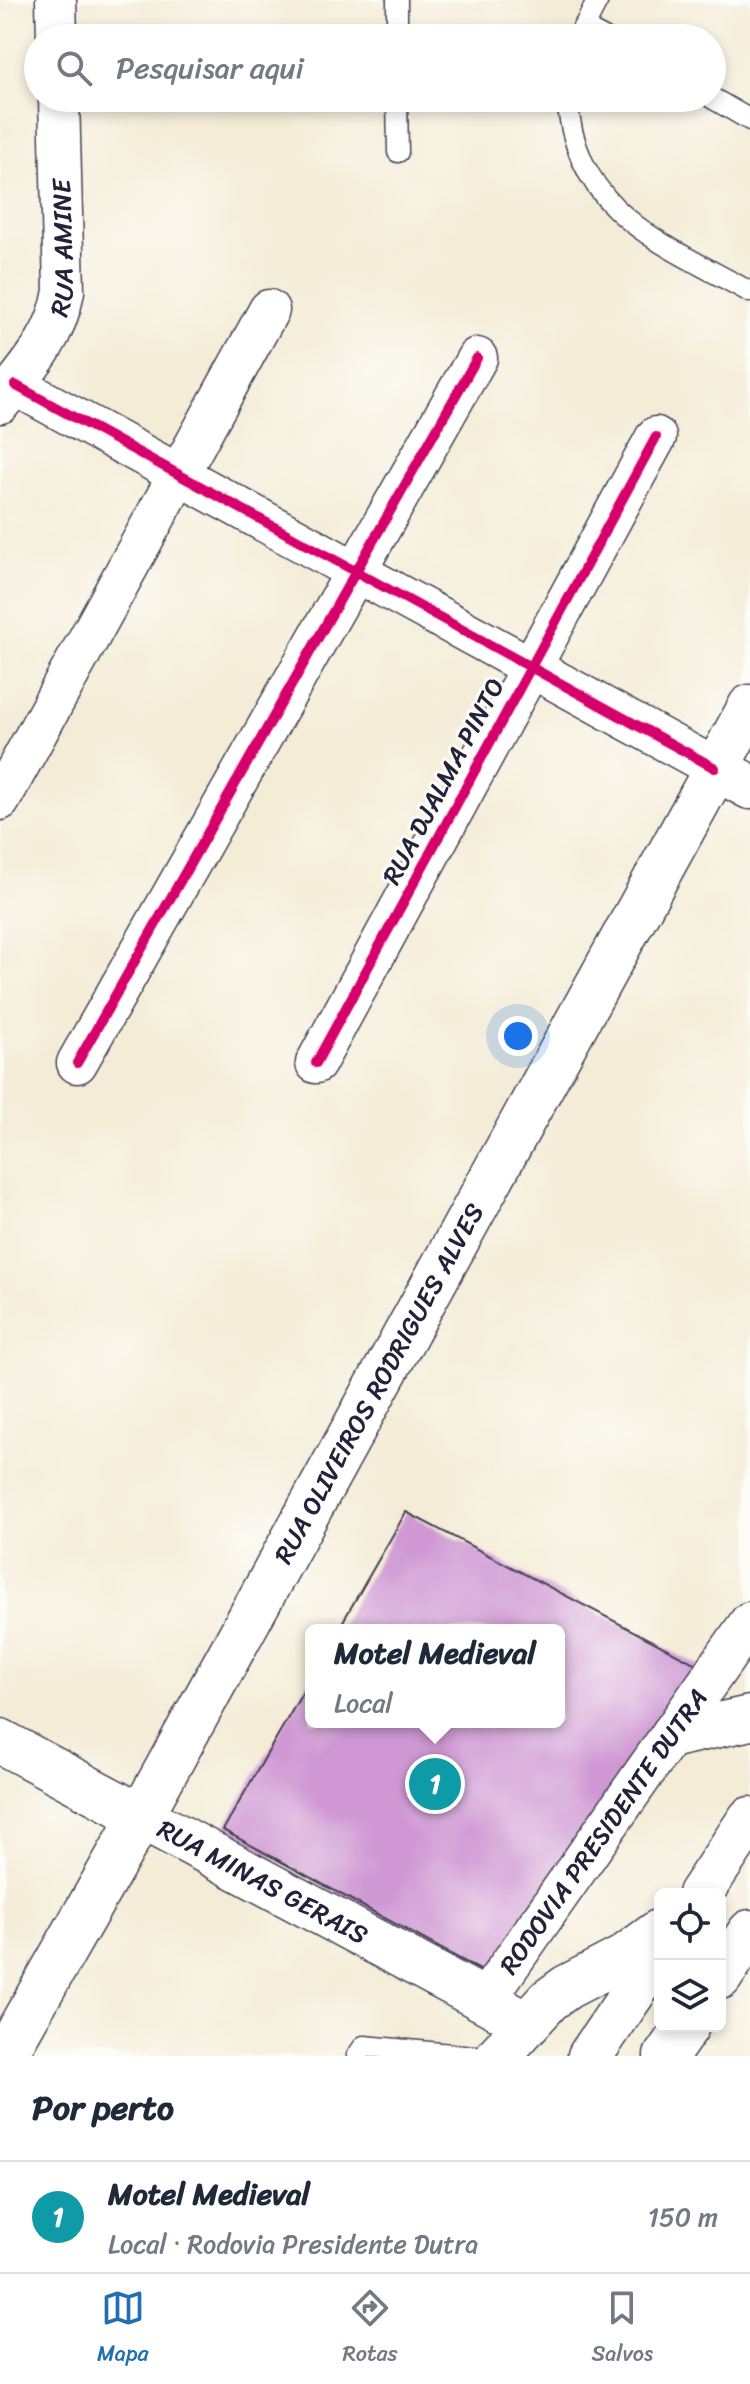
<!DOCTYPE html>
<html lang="pt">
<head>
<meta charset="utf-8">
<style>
  :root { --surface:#fff; --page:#f2f2f3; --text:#1f2937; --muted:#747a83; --line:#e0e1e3; --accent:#1f6fb2 }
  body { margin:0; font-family:Sriracha,sans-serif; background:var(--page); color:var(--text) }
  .controls { position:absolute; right:24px; bottom:24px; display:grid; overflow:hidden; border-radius:12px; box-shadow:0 4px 12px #0003 }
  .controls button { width:72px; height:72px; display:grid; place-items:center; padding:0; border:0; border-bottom:2px solid var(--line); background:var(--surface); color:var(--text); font:40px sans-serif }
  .you { position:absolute; left:518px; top:1036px; width:28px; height:28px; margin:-20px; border:6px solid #fff; border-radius:50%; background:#1a73e8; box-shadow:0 0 0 12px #1a73e833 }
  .badge { display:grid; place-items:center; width:52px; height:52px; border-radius:50%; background:var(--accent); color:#fff; font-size:26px; font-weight:700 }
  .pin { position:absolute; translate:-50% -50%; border:4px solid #fff; box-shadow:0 2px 8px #0006 }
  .popup { position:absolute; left:305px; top:1624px; width:260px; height:104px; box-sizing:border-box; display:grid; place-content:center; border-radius:12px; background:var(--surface); filter:drop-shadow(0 2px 6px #0005); font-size:26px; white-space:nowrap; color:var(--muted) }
  .popup b { font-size:30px; color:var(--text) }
  .popup::after { content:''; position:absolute; left:50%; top:100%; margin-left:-16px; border:16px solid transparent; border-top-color:var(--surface) }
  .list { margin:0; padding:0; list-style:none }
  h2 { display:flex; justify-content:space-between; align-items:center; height:104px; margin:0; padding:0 32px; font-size:34px }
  h2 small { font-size:26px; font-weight:400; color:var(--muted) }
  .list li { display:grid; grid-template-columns:52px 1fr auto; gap:24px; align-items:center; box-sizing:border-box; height:112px; padding:0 32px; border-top:2px solid var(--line) }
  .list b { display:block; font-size:30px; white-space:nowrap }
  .list p { margin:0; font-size:26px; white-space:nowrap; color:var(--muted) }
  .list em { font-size:26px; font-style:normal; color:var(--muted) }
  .icon { flex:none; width:44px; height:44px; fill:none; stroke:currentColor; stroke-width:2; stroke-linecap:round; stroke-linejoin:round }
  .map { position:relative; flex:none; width:750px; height:2056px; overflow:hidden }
  .search { position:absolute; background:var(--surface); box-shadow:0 4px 12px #0003; left:24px; right:24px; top:24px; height:88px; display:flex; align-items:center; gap:20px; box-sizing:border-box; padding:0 28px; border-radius:44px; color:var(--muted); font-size:30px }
  .sheet { height:216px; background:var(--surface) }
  nav { display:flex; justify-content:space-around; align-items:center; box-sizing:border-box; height:112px; border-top:2px solid var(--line); background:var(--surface); font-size:22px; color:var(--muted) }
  nav a { display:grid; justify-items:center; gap:4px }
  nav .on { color:var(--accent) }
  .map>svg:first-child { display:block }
  .building { fill:#cf98d4 }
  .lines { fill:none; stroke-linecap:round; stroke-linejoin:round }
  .service-casing { stroke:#424052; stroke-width:23 }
  .minor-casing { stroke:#424052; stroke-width:43 }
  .tertiary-casing { stroke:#424052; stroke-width:47 }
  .secondary-casing { stroke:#424052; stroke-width:47 }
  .motorway-casing { stroke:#424052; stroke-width:47 }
  .service { stroke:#fff; stroke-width:20 }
  .minor { stroke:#fff; stroke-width:40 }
  .tertiary { stroke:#fff; stroke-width:44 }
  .secondary { stroke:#fff; stroke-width:44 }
  .motorway { stroke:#fff; stroke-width:44 }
  .cycleway-casing { stroke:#fdfcf7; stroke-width:15 }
  .cycleway { stroke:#d6006c; stroke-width:10 }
  .labels { text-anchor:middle; stroke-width:6; stroke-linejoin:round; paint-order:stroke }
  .street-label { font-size:26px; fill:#22223b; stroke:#fdfcf7 }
</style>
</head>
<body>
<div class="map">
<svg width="750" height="2056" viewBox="0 0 750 2056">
  <rect width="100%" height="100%" fill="#fdfcf7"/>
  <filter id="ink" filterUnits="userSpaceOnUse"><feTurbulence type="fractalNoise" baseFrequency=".0125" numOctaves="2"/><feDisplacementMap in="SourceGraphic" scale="16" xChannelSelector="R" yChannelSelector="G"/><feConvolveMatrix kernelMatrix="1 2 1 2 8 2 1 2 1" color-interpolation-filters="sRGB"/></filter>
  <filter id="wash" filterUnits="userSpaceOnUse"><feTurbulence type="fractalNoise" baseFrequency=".006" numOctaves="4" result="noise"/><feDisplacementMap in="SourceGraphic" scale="32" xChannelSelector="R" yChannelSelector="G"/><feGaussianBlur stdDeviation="1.8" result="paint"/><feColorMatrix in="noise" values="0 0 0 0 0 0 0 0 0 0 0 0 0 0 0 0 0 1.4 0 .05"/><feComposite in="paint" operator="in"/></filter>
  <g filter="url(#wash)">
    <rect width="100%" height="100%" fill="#f4ecd7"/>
    <g id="blocks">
      <path class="building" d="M406,1512L702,1667L489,1975L223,1830L311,1678V1722H559V1630H338Z"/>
    </g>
  </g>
  <g filter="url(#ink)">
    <use href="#blocks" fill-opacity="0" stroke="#424052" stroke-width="2"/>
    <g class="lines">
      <defs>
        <path id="service" d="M397,0V38
          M583,27L604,38
          M578,38L598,0
          M397,98L398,152
          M567,98C576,214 661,242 750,292
          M712,98L750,120
          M357,2056L364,2046L474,2056"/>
        <g id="minor">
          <path d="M56,0L57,38"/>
          <path d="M15,385L715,768"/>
          <path id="s1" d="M0,403C28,369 57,336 64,291L59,98"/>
          <path d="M0,800L269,310"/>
          <path d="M77,1063L477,358"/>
          <path d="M316,1063L656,437"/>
          <path id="s2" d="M485,2000L750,1622"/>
        </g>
        <g id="tertiary">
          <path id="s3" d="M0,1741L527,2023"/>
        </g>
        <g id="secondary">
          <path d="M715,768L750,787"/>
          <path id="s4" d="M4,2056L140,1818L750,707"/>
        </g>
        <path id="motorway" d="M673,1735L750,1718
          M700,1894L750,1819
          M720,1977L750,1932
          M498,2056L549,2000L567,1987L623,1958L660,1931
          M590,2056L660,1953
          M666,2056L687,2026"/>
      </defs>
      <use href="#service" class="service-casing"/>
      <use href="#minor" class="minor-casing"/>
      <use href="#tertiary" class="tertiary-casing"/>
      <use href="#secondary" class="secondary-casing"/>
      <use href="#motorway" class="motorway-casing"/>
      <use href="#service" class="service"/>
      <use href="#minor" class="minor"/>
      <use href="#tertiary" class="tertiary"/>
      <use href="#secondary" class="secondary"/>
      <use href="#motorway" class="motorway"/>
      <defs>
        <path id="cycleway" d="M15,385L715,768
          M77,1063L477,358
          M316,1063L656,437"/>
      </defs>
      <use href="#cycleway" class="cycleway-casing"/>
      <use href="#cycleway" class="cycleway"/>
    </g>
  </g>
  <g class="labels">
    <g class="street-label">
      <text dy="9" stroke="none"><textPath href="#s1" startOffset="174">RUA AMINE</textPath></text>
      <text transform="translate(443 781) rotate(-62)" y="9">RUA DJALMA PINTO</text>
      <text dy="9" stroke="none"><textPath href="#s4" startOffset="770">RUA OLIVEIROS RODRIGUES ALVES</textPath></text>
      <text dy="9" stroke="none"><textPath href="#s2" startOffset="206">RODOVIA PRESIDENTE DUTRA</textPath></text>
      <text dy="9" stroke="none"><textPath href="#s3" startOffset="298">RUA MINAS GERAIS</textPath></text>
    </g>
  </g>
</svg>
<div class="controls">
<button><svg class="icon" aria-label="locate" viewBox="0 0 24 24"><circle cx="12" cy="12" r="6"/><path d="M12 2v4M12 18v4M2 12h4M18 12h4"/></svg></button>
<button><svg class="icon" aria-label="layers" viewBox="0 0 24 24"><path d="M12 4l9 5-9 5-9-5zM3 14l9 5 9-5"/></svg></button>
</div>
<div class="you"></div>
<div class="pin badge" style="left:435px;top:1784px;background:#0f9aa8">1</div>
<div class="popup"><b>Motel Medieval</b>Local</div>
<div class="search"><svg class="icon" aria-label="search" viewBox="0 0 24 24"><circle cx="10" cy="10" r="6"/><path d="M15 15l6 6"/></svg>Pesquisar aqui</div>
</div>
<section class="sheet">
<h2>Por perto<small></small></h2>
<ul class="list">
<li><span class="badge" style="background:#0f9aa8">1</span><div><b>Motel Medieval</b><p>Local · Rodovia Presidente Dutra</p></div><em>150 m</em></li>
</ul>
</section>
<nav>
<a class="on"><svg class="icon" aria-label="map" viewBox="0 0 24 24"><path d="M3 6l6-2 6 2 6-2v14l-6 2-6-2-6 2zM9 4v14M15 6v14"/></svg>Mapa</a>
<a><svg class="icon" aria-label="directions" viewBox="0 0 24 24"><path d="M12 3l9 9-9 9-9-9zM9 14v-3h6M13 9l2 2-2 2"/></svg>Rotas</a>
<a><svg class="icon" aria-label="saved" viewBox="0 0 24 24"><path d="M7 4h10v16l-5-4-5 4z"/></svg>Salvos</a>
</nav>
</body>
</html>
